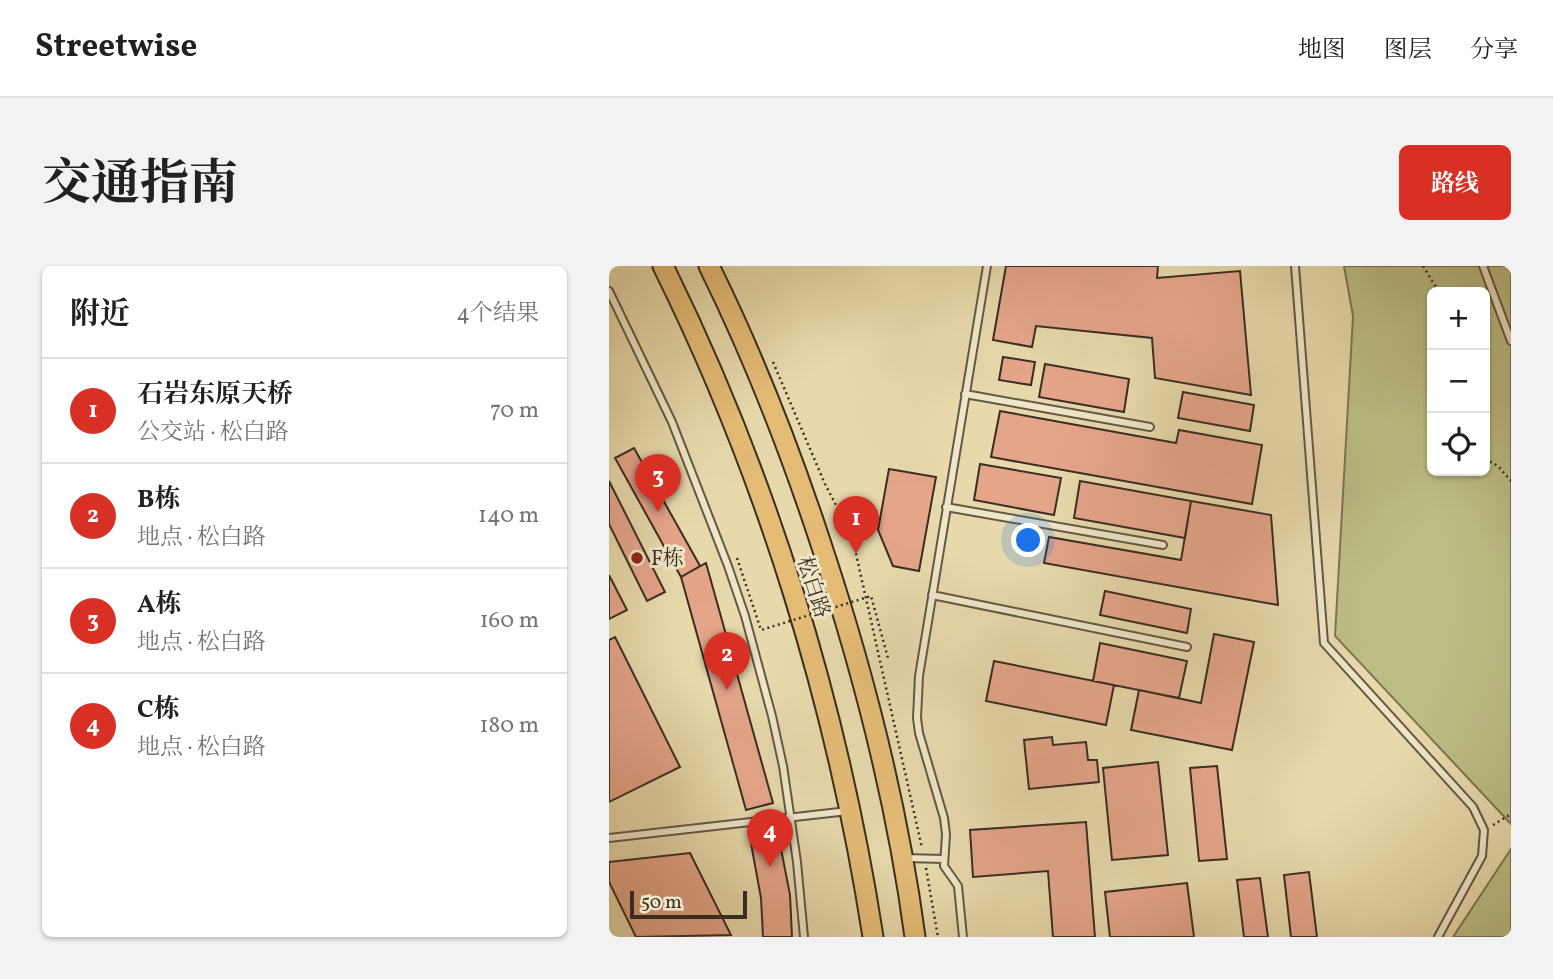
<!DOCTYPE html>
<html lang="zh">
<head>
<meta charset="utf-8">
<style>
  :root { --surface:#fff; --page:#f2f2f2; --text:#202124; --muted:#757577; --line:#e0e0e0; --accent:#d93025 }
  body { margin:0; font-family:Vollkorn,"Noto Serif SC",serif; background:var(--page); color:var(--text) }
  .controls { position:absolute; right:21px; top:21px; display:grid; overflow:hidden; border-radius:10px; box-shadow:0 2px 5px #0004 }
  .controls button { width:63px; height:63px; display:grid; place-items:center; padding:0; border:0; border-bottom:2px solid var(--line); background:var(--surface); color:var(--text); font:35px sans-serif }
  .scale { position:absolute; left:21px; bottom:18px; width:117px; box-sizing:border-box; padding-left:7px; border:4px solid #3a2d21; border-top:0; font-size:19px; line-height:24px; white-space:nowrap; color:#3a2d21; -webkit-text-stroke:5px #efe6c9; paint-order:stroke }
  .you { position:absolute; left:420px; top:275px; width:24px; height:24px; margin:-18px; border:5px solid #fff; border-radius:50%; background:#1a73e8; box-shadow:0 0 0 10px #1a73e833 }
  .badge { display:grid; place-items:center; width:46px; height:46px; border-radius:50%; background:var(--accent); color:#fff; font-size:23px; font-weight:700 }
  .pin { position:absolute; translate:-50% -58px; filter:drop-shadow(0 2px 4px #0008) }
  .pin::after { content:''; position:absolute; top:37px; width:24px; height:21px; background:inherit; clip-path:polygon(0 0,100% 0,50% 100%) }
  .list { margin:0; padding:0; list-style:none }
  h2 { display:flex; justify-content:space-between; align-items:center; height:91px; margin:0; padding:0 28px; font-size:30px }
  h2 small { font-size:23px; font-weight:400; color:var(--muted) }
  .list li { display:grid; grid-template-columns:46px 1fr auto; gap:21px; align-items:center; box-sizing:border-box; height:105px; padding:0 28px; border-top:2px solid var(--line) }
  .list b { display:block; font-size:26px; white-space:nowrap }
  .list p { margin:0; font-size:23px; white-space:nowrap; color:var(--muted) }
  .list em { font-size:23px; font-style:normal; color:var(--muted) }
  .icon { flex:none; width:38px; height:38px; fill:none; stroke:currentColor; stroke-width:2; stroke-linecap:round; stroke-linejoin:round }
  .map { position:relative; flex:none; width:902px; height:671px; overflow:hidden; border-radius:10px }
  header { display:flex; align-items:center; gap:42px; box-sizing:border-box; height:98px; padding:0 35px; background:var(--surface); border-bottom:2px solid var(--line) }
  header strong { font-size:33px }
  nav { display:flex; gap:38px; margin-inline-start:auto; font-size:24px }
  .intro { display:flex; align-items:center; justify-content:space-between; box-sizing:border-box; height:168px; padding:0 42px }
  h1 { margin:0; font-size:49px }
  .button { padding:18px 32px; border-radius:10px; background:var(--accent); color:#fff; font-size:24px; font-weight:700 }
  main { display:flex; gap:42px; padding:0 42px }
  aside { flex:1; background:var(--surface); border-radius:10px; box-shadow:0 2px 5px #0004 }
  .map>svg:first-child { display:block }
  .green { fill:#bcbe85; stroke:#7b7653; stroke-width:2; fill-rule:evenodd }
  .building { fill:#e5a58b; stroke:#3a2d21; stroke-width:2 }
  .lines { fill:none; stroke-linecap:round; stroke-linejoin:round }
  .service-casing { stroke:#655844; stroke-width:10 }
  .primary-casing { stroke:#3a2d21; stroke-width:23 }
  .path { stroke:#3a2d21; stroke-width:2.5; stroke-dasharray:2 3.5; stroke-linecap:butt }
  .service { stroke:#efe6c9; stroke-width:6 }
  .primary { stroke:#e4bc76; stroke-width:19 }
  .path-bridge { stroke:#3a2d21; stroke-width:2.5; stroke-dasharray:2 3.5; stroke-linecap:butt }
  .poi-dot { fill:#8f2418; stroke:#efe6c9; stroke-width:2.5 }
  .labels { text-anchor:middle; stroke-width:6; stroke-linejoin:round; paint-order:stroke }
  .poi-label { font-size:21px; fill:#3a2d21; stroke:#efe6c9; text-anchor:start }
  .street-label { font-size:21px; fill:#3a2d21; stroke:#efe6c9 }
</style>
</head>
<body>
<header>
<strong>Streetwise</strong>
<nav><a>地图</a><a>图层</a><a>分享</a></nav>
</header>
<div class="intro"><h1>交通指南</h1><a class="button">路线</a></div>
<main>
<aside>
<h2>附近<small>4个结果</small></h2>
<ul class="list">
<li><span class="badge">1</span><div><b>石岩东原天桥</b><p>公交站 · 松白路</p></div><em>70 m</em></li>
<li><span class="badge">2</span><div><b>B栋</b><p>地点 · 松白路</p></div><em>140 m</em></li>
<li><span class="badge">3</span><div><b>A栋</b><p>地点 · 松白路</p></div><em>160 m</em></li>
<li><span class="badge">4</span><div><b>C栋</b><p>地点 · 松白路</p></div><em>180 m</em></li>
</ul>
</aside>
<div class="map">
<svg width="902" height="671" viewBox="0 0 902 671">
  <rect width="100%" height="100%" fill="#e7d9ac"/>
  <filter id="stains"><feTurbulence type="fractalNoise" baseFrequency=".00286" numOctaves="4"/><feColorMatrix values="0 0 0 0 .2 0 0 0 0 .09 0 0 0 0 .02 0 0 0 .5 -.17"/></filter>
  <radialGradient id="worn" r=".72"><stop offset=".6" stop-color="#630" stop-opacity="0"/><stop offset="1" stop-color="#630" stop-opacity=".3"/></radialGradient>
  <path class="green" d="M735,0H902V558L726,370L744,50ZM823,26H876V205H823Z
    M902,583V671H844Z"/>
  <path class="building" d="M397,0H549L548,12L631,5L642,129L546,112L543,72L427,60L423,81L384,74Z
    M394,91L426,96L422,119L390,114Z
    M436,98L520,113L515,146L430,131Z
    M574,126L645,139L641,165L569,152Z
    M391,145L567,177L570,164L653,179L643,238L382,191Z
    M25,182L91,300L72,311L6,192Z
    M371,198L452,212L445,249L365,234Z
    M280,203L327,211L310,305L284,300L269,264Z
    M0,215L56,326L38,335L0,258Z
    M471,215L582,235L576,272L465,252Z
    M582,235L662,249L669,339L435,297L440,271L572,294Z
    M97,297L164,537L137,544L72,311Z
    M0,309L18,344L0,353Z
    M496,325L582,343L578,367L491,349Z
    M605,368L645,376L623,484L522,464L530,424L592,437Z
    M6,371L71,501L0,536V374Z
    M491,377L578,395L570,432L484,415Z
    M385,395L505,419L497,459L377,435Z
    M443,471L444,479L477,476L479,494H488L490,516L420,523L415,474Z
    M549,496L559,589L503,594L494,502Z
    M608,500L618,593L590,595L581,502Z
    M477,556L486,671H444L439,605L364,611L361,564Z
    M169,567L181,629L183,671H154L152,632L141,572Z
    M81,587L122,669L27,671L0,616V596Z
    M700,606L708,671H682L675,609Z
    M651,612L659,671H635L628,614Z
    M578,617L585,671H501L496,626Z"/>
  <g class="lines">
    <defs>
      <path id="service" d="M686,0L715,377L864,541L875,564L873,590L829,671
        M874,0L902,75
        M0,25L63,156L119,300L136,350L163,450L174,500L188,596L195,671
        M356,128L541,161
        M337,241L554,279
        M323,329L578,381
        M0,572L239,545
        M295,592L335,593
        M354,671L349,620L335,600L337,568L335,552L310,467L308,452L310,410L378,0"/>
      <path id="primary" d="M54,0C158,210 228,439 264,671
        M100,0C144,89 180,181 211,275C254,404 288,536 306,671"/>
    </defs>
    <use href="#service" class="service-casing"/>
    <use href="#primary" class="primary-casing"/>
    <path class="path" d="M814,0L830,26
      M164,96L216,218L243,270L313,582
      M876,193L889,200L902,215
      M884,559L902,548
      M317,602L329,671"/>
    <use href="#service" class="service"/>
    <use href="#primary" class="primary"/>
    <path class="path-bridge" d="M128,292L152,364L262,330L279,392"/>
  </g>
  <circle class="poi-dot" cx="28" cy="292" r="7"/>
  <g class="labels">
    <g class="poi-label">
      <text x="42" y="299">F栋</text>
    </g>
    <g class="street-label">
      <text transform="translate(205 321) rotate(72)" y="7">松白路</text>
    </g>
  </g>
  <rect width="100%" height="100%" filter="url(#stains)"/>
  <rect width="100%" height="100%" fill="url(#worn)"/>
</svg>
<div class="controls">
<button>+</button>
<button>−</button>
<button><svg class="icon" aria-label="locate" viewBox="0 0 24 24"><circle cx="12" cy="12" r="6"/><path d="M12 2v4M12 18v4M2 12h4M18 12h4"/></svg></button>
</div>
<div class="scale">50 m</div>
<div class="you"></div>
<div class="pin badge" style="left:247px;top:288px">1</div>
<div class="pin badge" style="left:118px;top:424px">2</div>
<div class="pin badge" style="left:49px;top:246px">3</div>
<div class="pin badge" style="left:161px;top:601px">4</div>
</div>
</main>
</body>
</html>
